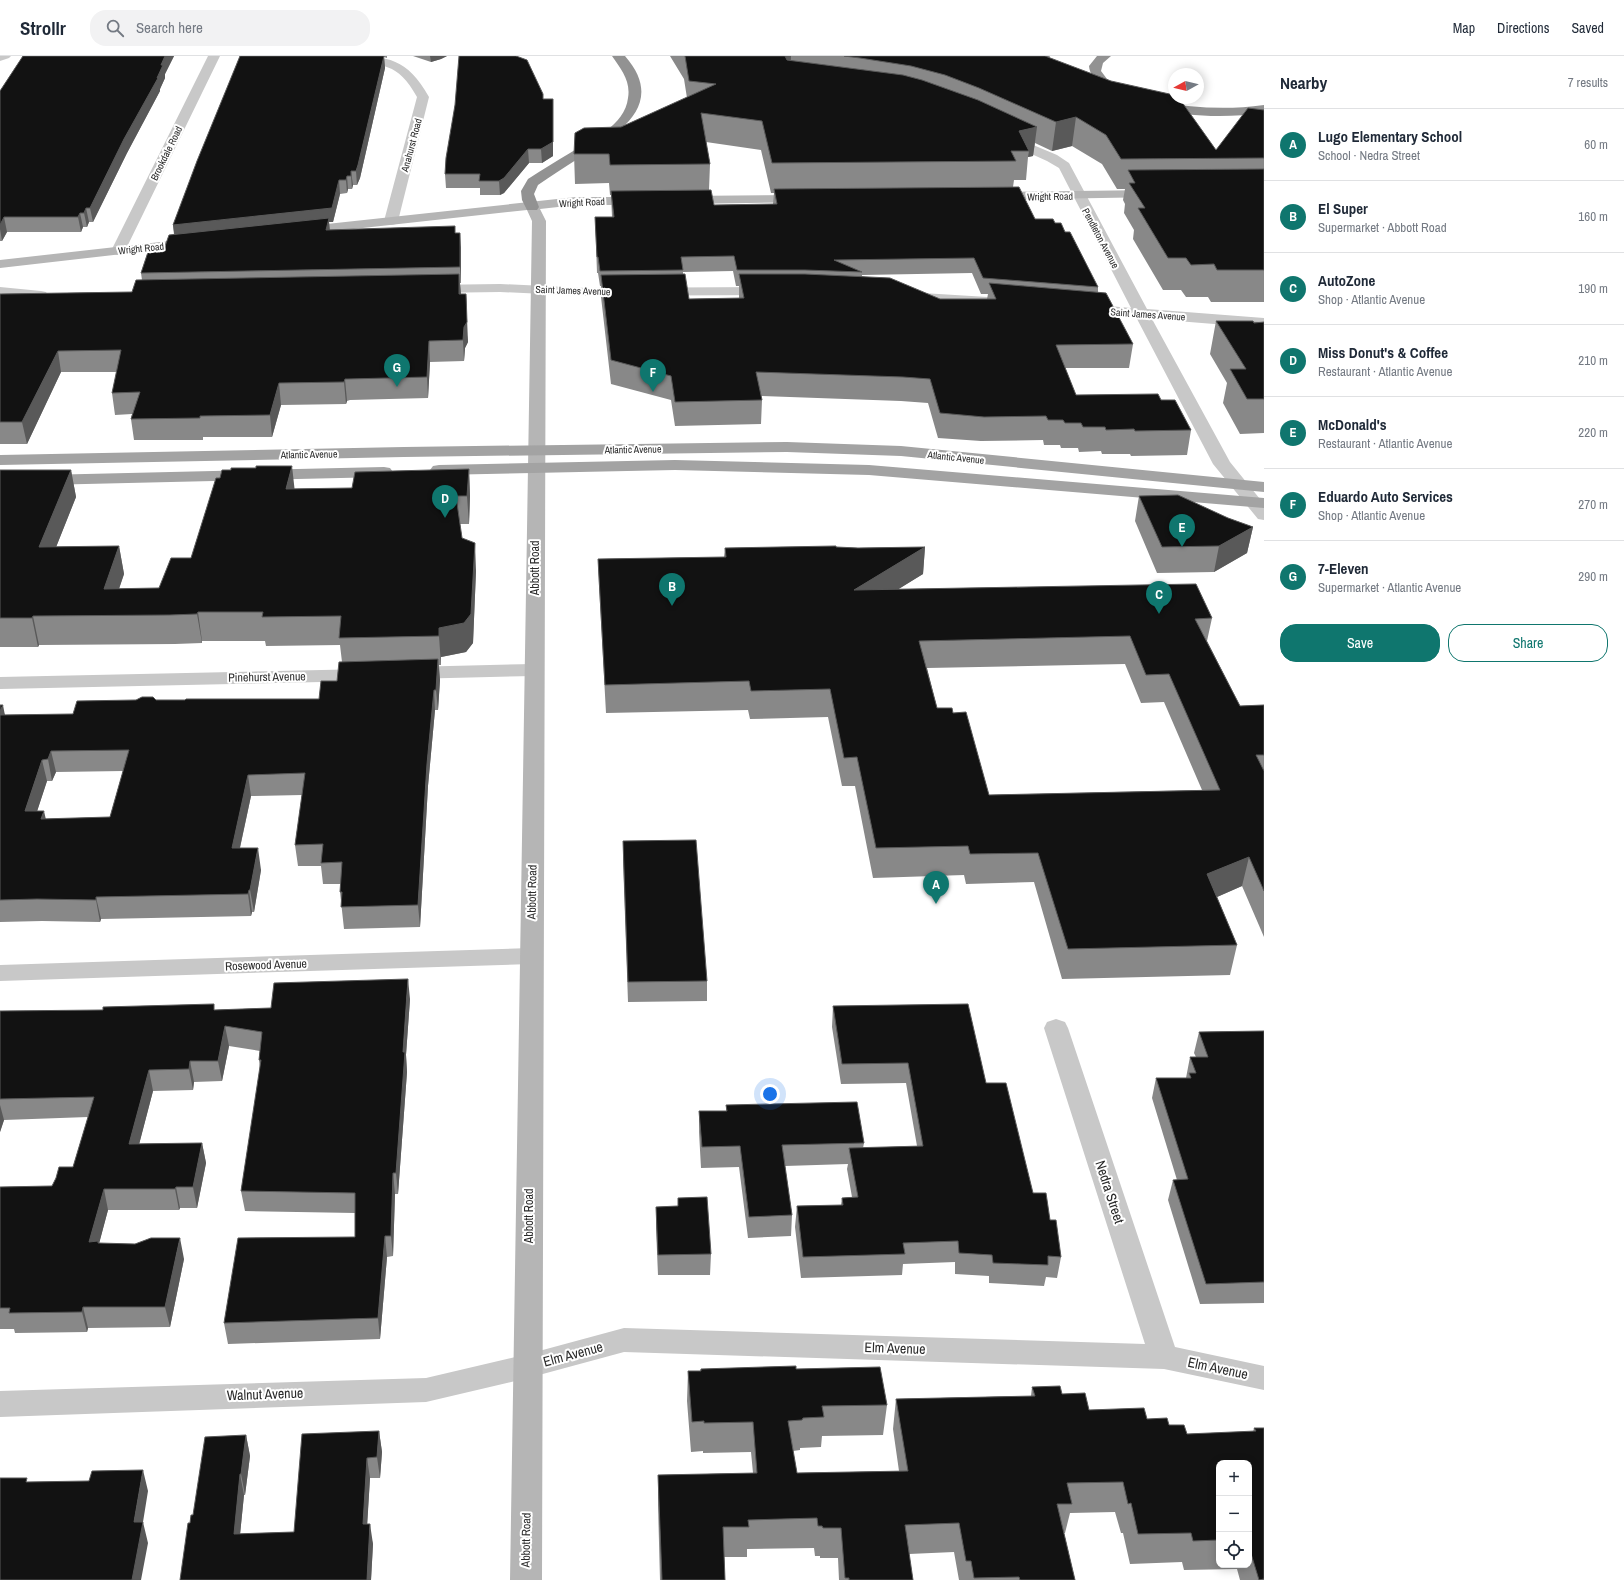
<!DOCTYPE html>
<html lang="en">
<head>
<meta charset="utf-8">
<style>
  :root { --surface:#fff; --page:#f2f2f3; --text:#1f2937; --muted:#747a83; --line:#e0e1e3; --accent:#0f766e }
  body { margin:0; font-family:"Archivo Narrow",sans-serif; background:var(--page); color:var(--text) }
  .controls { position:absolute; right:12px; bottom:12px; display:grid; overflow:hidden; border-radius:8px; box-shadow:0 2px 10px #0003 }
  .controls button { width:36px; height:36px; display:grid; place-items:center; padding:0; border:0; border-bottom:1px solid var(--line); background:var(--surface); color:var(--text); font:20px sans-serif }
  .compass { position:absolute; left:1168px; top:12px; width:36px; height:36px; border-radius:50%; background:var(--surface); box-shadow:0 2px 10px #0003; rotate:262deg }
  .you { position:absolute; left:770px; top:1038px; width:14px; height:14px; margin:-10px; border:3px solid #fff; border-radius:50%; background:#1a73e8; box-shadow:0 0 0 6px #1a73e833 }
  .badge { display:grid; place-items:center; width:26px; height:26px; border-radius:50%; background:var(--accent); color:#fff; font-size:13px; font-weight:700 }
  .pin { position:absolute; translate:-50% -33px; filter:drop-shadow(0 1px 2px #0008) }
  .pin::after { content:''; position:absolute; top:21px; width:14px; height:12px; background:inherit; clip-path:polygon(0 0,100% 0,50% 100%) }
  .list { margin:0; padding:0; list-style:none }
  h2 { display:flex; justify-content:space-between; align-items:center; height:52px; margin:0; padding:0 16px; font-size:17px }
  h2 small { font-size:13px; font-weight:400; color:var(--muted) }
  .list li { display:grid; grid-template-columns:26px 1fr auto; gap:12px; align-items:center; box-sizing:border-box; height:72px; padding:0 16px; border-top:1px solid var(--line) }
  .list b { display:block; font-size:15px; white-space:nowrap }
  .list p { margin:0; font-size:13px; white-space:nowrap; color:var(--muted) }
  .list em { font-size:13px; font-style:normal; color:var(--muted) }
  .actions { display:flex; gap:8px; padding:12px 16px }
  .actions a { flex:1; padding:9px 0; border:1px solid var(--accent); border-radius:16px; text-align:center; font-size:14px; color:var(--accent) }
  .actions .main { background:var(--accent); color:#fff }
  .icon { flex:none; width:22px; height:22px; fill:none; stroke:currentColor; stroke-width:2; stroke-linecap:round; stroke-linejoin:round }
  .map { position:relative; flex:none; width:1264px; height:1524px; overflow:hidden }
  header { display:flex; align-items:center; gap:24px; box-sizing:border-box; height:56px; padding:0 20px; background:var(--surface); border-bottom:1px solid var(--line) }
  header strong { font-size:19px }
  nav { display:flex; gap:22px; margin-inline-start:auto; font-size:14px }
  .search { width:280px; height:36px; background:var(--page); display:flex; align-items:center; gap:10px; box-sizing:border-box; padding:0 14px; border-radius:16px; color:var(--muted); font-size:15px }
  main { display:flex }
  aside { flex:1; background:var(--surface) }
  .map>svg:first-child { display:block }
  .lines { fill:none; stroke-linecap:round; stroke-linejoin:round }
  .street { fill:#c8c8c8; fill-rule:evenodd }
  .secondary { fill:#b5b5b5; fill-rule:evenodd }
  .primary { fill:#a3a3a3; fill-rule:evenodd }
  .highway { fill:#929292; fill-rule:evenodd }
  .wall { fill:#888; fill-rule:evenodd }
  .shaded-wall { fill:#595959 }
  .building { fill:#121212; stroke:#595959; fill-rule:evenodd }
  .labels { text-anchor:middle; stroke-width:4; stroke-linejoin:round; paint-order:stroke }
  .far-street-label { font-size:10px; fill:#2b2b2b; stroke:#fff }
  .street-label { font-size:12px; fill:#2b2b2b; stroke:#fff }
  .near-street-label { font-size:14px; fill:#2b2b2b; stroke:#fff }
</style>
</head>
<body>
<header>
<strong>Strollr</strong>
<div class="search"><svg class="icon" aria-label="search" viewBox="0 0 24 24"><circle cx="10" cy="10" r="6"/><path d="M15 15l6 6"/></svg>Search here</div>
<nav><a>Map</a><a>Directions</a><a>Saved</a></nav>
</header>
<main>
<div class="map">
<svg width="1264" height="1524" viewBox="0 0 1264 1524">
  <rect width="100%" height="100%" fill="#fff"/>
  <g class="lines">
    <path class="street" d="M0,0H11L9,2L0,5Z
      M208,0H220L125,195L123,198L118,199L113,198L111,195Z
      M346,0C389,0 407,2 429,41L398,165L396,168L391,169L386,168L384,165L417,41C397,5 383,11 348,2Z
      M1007,78L1057,99L1069,107L1147,253L1264,262V272L1152,263L1230,406L1264,448V464L1258,463L1213,408L1136,261L1086,258L1081,256L1078,253L1081,250L1086,248L1131,252L1059,112L1047,105L1003,85L1001,82L1003,79Z
      M500,228L586,232L768,231L773,232L775,235L773,238L768,239L586,240L500,236L430,237L425,236L423,233L425,230L430,229Z
      M0,231L41,235L46,236L48,239L46,242L41,243L0,239Z
      M906,236L1004,242L1009,243L1011,246L1009,249L1004,250L901,243L899,240L901,237Z
      M534,608L541,610L544,614L541,618L534,620L409,623L402,621L399,617L402,613L409,611Z
      M367,613L374,615L377,619L374,623L367,625L0,633V621Z
      M531,892L539,894L543,900L539,906L531,908L0,925V909Z
      M1056,963L1065,966L1068,972L1175,1291L1264,1310V1334L1164,1313L624,1296L528,1322L426,1346L0,1361V1335L426,1322L528,1298L624,1272L1145,1288L1044,972L1047,966Z"/>
    <path class="secondary" d="M1153,134L1158,135L1160,138L1158,141L994,144L989,143L987,140L989,137L994,136Z
      M803,139L808,140L810,143L808,146L684,148L679,147L677,144L679,141L684,140Z
      M576,141H641L646,142L648,145L646,148L641,149H576L540,153L546,165L542,1524H510L532,165L527,154L299,179L294,178L292,175L294,172L299,171Z
      M196,182L201,183L203,186L201,189L0,212V204Z"/>
    <path class="primary" d="M787,386L901,390L1264,426V436L901,400L787,396L404,401L0,409V399L404,391Z
      M675,404L869,409L1264,442V452L869,419L675,414L439,419L433,418L430,414L433,410L439,409Z
      M384,411L390,412L393,416L390,420L384,421L0,430V420Z"/>
    <path class="highway" d="M612,0H625C668,49 617,79 579,102C565,111 551,120 538,129L534,138L539,151L537,154H527L522,144L521,135L528,123C542,114 556,105 570,97C591,84 625,70 628,42C631,25 621,13 612,0Z
      M1097,0H1111L1103,7L1101,15L1107,23L1124,34L1126,37L1124,40C1109,43 1090,24 1089,10Z
      M1158,46C1194,52 1228,54 1264,49V57C1228,62 1189,61 1154,53L1152,50L1154,47Z"/>
  </g>
  <path class="wall" d="M23,0H174L165,18V22L160,33V35L127,97L93,166H89L87,171H83L81,176H7L2,185H0V35Z
    M240,0H387V2L384,1L385,12L360,122L357,129H353L352,133H348L347,137L340,138L333,166H329L330,174L455,177L461,192V227H460L461,238L468,286L465,292L464,305L430,306L428,342L350,344L347,345L346,348L281,349L272,381H203V384H134L131,363L132,358L115,359L112,337L117,316H61L27,388H0V238L132,236L142,224L141,217L163,196L174,179L173,169Z
    M413,0H447L441,3L431,6Z
    M670,0H1050L1049,2L1216,94L1264,54V246H1211L1208,241H1186L1181,234H1163L1133,183L1134,174L1124,157L1125,148L1123,144L1125,133H1117L1102,108L1072,90L1052,95L1035,87L1033,100L1028,101L1026,124H1014L1013,131L1035,163L1055,167L1065,176L1098,231V236L1133,288L1129,312H1065L1076,339L1161,344L1191,374L1187,399L1131,400L1130,398H1102L1101,395L1079,396L1078,392H1061L1060,389H1044L1043,384L981,385L938,382L928,347L901,345L761,340L762,344L761,368L675,370L671,344L611,328L601,241V230H600L598,217H597L595,161H612L611,139H610L609,127L575,128L574,98L621,71L687,42L684,23ZM706,86L761,94L771,137H774L773,148L714,149L709,134L710,108ZM733,215L736,230H739V242L689,243L683,218V216ZM972,217L981,238H988L987,243H940L862,220V219Z
    M544,43H553V100L542,107H529L504,137L500,139H480V132H446L445,118L455,49Z
    M1216,265L1264,266V377L1240,378L1223,347L1227,327L1210,298Z
    M469,413L470,440L469,468H460L462,482L476,515L473,587L466,596L441,601V609H439L440,624L438,654H435L428,730L420,871L344,873L340,836V828H323L321,810H298L295,789L302,739L251,740L240,792L261,814L254,856H252L251,860L101,863L100,866L42,865L0,866V649L5,659L73,658L156,644H185L319,643L337,625L342,606L340,589L266,590L265,585H202V587L175,588L39,589L38,591H0V414H71L76,441L56,491L119,490L124,518L119,533L159,532L191,502L294,433L352,432ZM123,715L110,761L46,763L37,755L47,725H52L56,716Z
    M1139,440L1228,462L1253,471L1247,497L1214,516L1157,517L1135,465Z
    M836,491L858,492L925,491L923,518L898,533L1212,562L1207,585L1240,650L1264,649V881L1242,830L1217,841L1237,889L1230,919L1062,923L1034,826L966,828L964,819L873,822L855,730H842L828,661L750,663L748,654L606,657L599,530L598,503L724,501L725,492ZM1125,608L1141,647L1164,646L1202,734L989,739L937,652L927,612Z
    M623,785L707,925V945L628,946L623,804Z
    M410,943L406,999L407,1016L398,1138H395L393,1200L387,1201L380,1283L228,1288L224,1267L355,1181V1157L245,1155L241,1135L260,1013L259,1004L260,995L229,990L222,1025L194,1026L193,1034L153,1035L139,1088L202,1087L206,1107L197,1152H180L179,1154H108L99,1187L184,1203L170,1271L88,1272L87,1276L15,1277L14,1273H0V1131L52,1130L73,1111L88,1061L4,1064L0,1076V955L215,954L271,952Z
    M833,950L986,1027L1033,1137L1050,1164L1061,1201L1057,1222L1046,1221L1044,1230L989,1227V1220L955,1218V1206L903,1208L902,1219L801,1222L795,1171L797,1150L841,1149L842,1142L852,1141L847,1113L848,1108L785,1110L792,1159L791,1180L748,1182L739,1111L701,1112L699,1076V1055H726V1049L864,1087L863,1092L917,1090L906,1027L841,1028L832,971Z
    M1264,975V1247L1200,1248L1168,1144L1173,1124H1177L1152,1042L1156,1022H1186L1190,1001H1196L1194,997L1199,976Z
    M678,1142L711,1198L710,1219H658L656,1172V1151L678,1150Z
    M701,1313H796L887,1349L883,1379L822,1380L821,1391L800,1392V1394L793,1395L797,1417L899,1415L893,1373L896,1343L1031,1340L1032,1331L1062,1338L1089,1354L1147,1363L1169,1369L1187,1378L1253,1376L1254,1372H1264V1524H1240L1237,1513L1184,1514L1182,1506L1130,1508L1123,1477H1121L1115,1456L1070,1457L1065,1477H1064L1075,1524H959L954,1496L909,1498L913,1524H839L838,1502H820V1500H815L814,1492L747,1493V1501H724L725,1524H660L658,1449V1419L753,1417L751,1396L703,1397V1395L691,1396L687,1345L688,1315H700ZM1219,1407H1249V1509H1219Z
    M379,1375L382,1396L380,1422H370L367,1468L373,1488L371,1524L190,1467L193,1459L246,1379L250,1400L245,1439H244L240,1478L294,1476Z"/>
  <path class="shaded-wall" d="M165,0H174L165,18V22L160,33V35L127,97L93,166L90,152L124,83L157,22L161,9Z
    M384,0L385,12L360,122L357,129L356,115Z
    M430,0H447L441,3L431,6Z
    M784,0H791L790,22Z
    M553,43V100L542,107L541,93Z
    M1076,61L1072,90L1052,95L1056,66Z
    M1037,71L1033,100L1028,101L1029,95L1019,75Z
    M528,93L529,107L504,137L500,139L499,125Z
    M351,115L353,129L352,133L351,120Z
    M347,120L348,133L347,137L346,124Z
    M339,124L340,138L333,166H329L330,177L326,174L175,183L173,169Z
    M86,152L89,166L87,171L84,157Z
    M80,157L83,171L81,176L78,161Z
    M4,161L7,176L2,185L0,173V169Z
    M460,177L461,192V227L460,211Z
    M459,218L461,238H459Z
    M466,238L468,286L465,292L464,305L463,284Z
    M429,285L430,306L428,342L427,321Z
    M58,295L61,316L27,388L22,366Z
    M345,323L347,345L346,348L344,326Z
    M279,327L281,349L272,381L270,359Z
    M292,410L295,437L286,433Z
    M469,413L470,440L469,468L467,440Z
    M71,414L76,441L45,519L39,491Z
    M1253,471L1247,497L1214,516L1219,490Z
    M475,487L476,515L473,587L466,596L441,601V609L439,580V572Z
    M119,490L124,518L110,559L104,533Z
    M925,491L923,518L852,562L854,534Z
    M198,556L202,585V587L197,558Z
    M33,560L39,589L38,591L32,562Z
    M438,603L440,624L438,654L436,634Z
    M434,634L435,654L428,730L420,871L418,849L427,708Z
    M3,649L7,670L0,666V655Z
    M51,695L56,716L52,725L48,703Z
    M42,704L47,725L30,777L25,755Z
    M248,719L251,740L235,814L232,792Z
    M44,755L49,777L41,763Z
    M258,792L261,814L254,856L250,834Z
    M1249,801L1242,830L1201,848L1207,818Z
    M249,834L252,856L251,860L248,838Z
    M96,841L101,863L100,866L96,844Z
    M408,923L410,943L406,999L407,1016L398,1138L396,1117Z
    M225,970L229,990L222,1025L218,1005Z
    M190,1005L194,1026L193,1034L189,1013Z
    M149,1014L153,1035L134,1108L129,1088Z
    M0,1049L4,1064L0,1076Z
    M202,1087L206,1107L197,1152L193,1131Z
    M393,1117L395,1138L393,1200L391,1180Z
    M176,1131L180,1152L179,1154L175,1133Z
    M104,1133L108,1154L99,1188L89,1186Z
    M385,1180L387,1201L380,1283L378,1262Z
    M180,1182L184,1203L170,1271L165,1251Z
    M83,1251L88,1272L87,1276L82,1256Z
    M379,1375L382,1396L380,1422L377,1401Z
    M246,1379L250,1400L245,1439L241,1418Z
    M367,1402L370,1422L366,1489L363,1468Z
    M143,1414L148,1435L143,1466L148,1487L141,1524H132L134,1466Z
    M240,1418L244,1439L238,1499L234,1478Z
    M370,1468L373,1488L371,1524H367Z"/>
  <path class="building" d="M23,0H165L161,9H163L157,22H158L124,83L90,152H86L84,157H80L78,161H4L0,169V35Z
    M240,0H384L358,109L356,115H351V120H347L346,124H339L332,152L173,169L197,105Z
    M459,0H516L527,4L543,38V43H553V86L541,93H528L504,122L499,125H479L480,118H445L446,102L455,49Z
    M685,0H785L787,4L903,19L922,24L978,44L1037,71L1019,75L1029,95H1011L1016,105L772,107L762,65L701,57L710,108L610,109L609,98H574L575,77L584,72L621,71L716,28L689,25Z
    M844,0H1045L1111,25L1174,39V42H1179L1216,94L1248,52L1264,54V102L1121,103L1106,79L1076,61L1056,66L979,32L945,19L911,10L860,2Z
    M1264,113V214H1217L1214,208L1191,209L1186,202H1168L1138,152H1145L1129,127H1135L1128,114Z
    M1019,131L1035,163H1053L1055,167H1061L1065,176H1070L1098,231L983,222L974,202L834,204L862,216L805,214H737L734,200L681,201L683,214L600,215L598,201H597L595,161H614L611,135L711,134L714,149L777,148L774,133Z
    M329,162L326,174L455,170V177H460V211L141,217L148,196H163L169,179Z
    M459,218V238H466L467,266L464,271L463,284L429,285L427,321L348,323H345L344,326L279,327L270,359L200,360V362L131,363L140,336L112,337L121,294L58,295L22,366H0V238L132,236L136,224Z
    M685,218L689,243L744,242L739,218H805L890,222L940,243H996L989,227L1106,237L1133,288L1056,289L1076,339L1158,338L1161,344H1175L1191,374L1135,375L1134,373L1106,374L1105,371H1083L1081,367H1065L1063,364H1048L1046,360L984,361L940,357L930,323L903,321L756,316L762,344L675,346L671,320L611,304L601,219Z
    M1216,265H1253L1254,267L1264,266V343H1247L1230,313H1246Z
    M256,410H292L286,433L352,432L355,416L469,413L467,440H456L462,482L475,487L471,558L464,567L439,572V580L339,582L341,560L262,561L263,556H198L197,558L170,559L33,560L32,562H0V414H71L39,491L119,490L104,533L159,532L171,502H191L216,422H220L222,414H231V412H256Z
    M1178,439L1228,462L1253,471L1219,490L1162,491L1139,440Z
    M836,490V491L858,492L925,491L854,534L1196,528L1212,562L1195,563L1240,650L1264,649V699H1256L1264,715V835L1249,801L1207,818L1237,889L1068,893L1038,797L970,798L968,790L876,792L857,701L844,702L830,633L751,635L749,625L605,629L598,503L726,501L725,492ZM1130,580L1146,619L1169,618L1220,734L989,739L966,656L953,657L952,652H937L919,585Z
    M438,603L436,634H434L427,708L418,849L341,851L342,836H340L342,806L321,807L323,788L295,789L305,717L248,719L232,792H258L250,834H249L248,838L96,841V844L37,843L0,844V659L73,658L77,645L136,644L142,641H153L156,644H185L186,643H319L321,625H337L339,606ZM129,694L110,761L41,763L44,755H25L42,704L48,703L51,695Z
    M0,649H3L0,655Z
    M696,784L707,925L628,926L623,785Z
    M408,923L403,996H405L396,1117H393L391,1180H385L378,1262L224,1267L238,1182L355,1181V1137L241,1135L261,1004H259L262,976L225,970L218,1005H190L189,1013L149,1014L129,1088L202,1087L193,1131H176L175,1133H104L89,1186L98,1185V1187L135,1188L151,1182H180L165,1251H83L82,1256L9,1257L10,1252H0V1131L52,1130L56,1122L59,1111H73L94,1041L0,1043V955L103,954V951L214,948V954L271,952L274,927Z
    M968,948L986,1027H1006L1033,1137H1046L1050,1164H1056L1061,1201L1048,1200V1209L993,1207L992,1199L959,1197L958,1185L903,1187L905,1198L803,1201L797,1150L843,1149L842,1142L858,1141L849,1092L923,1090L908,1007L842,1008L833,950Z
    M1264,975V1226L1206,1228L1173,1124L1188,1123L1156,1022H1191L1189,1017H1196L1190,1001H1208L1199,976Z
    M857,1046L864,1087L782,1089L792,1159L749,1161L740,1090L702,1091L699,1055H727L726,1049Z
    M707,1141L711,1198L658,1199L656,1151L678,1150V1142Z
    M796,1310V1313L880,1311L887,1349L822,1350L824,1361L803,1362L802,1364L788,1365L797,1417L908,1415L896,1343L1035,1340L1032,1331L1060,1330L1062,1338L1085,1337L1089,1354L1144,1352L1147,1363L1167,1362L1169,1369H1184L1187,1378L1256,1375L1254,1372H1264V1523L1259,1524L1249,1491V1407H1219V1484L1193,1485L1191,1477L1138,1478L1131,1447L1128,1448L1123,1426L1067,1427L1072,1448H1057L1075,1524H1020L1019,1521L974,1522L971,1505H966L959,1467L905,1469L913,1524H849V1522H845L841,1472H823L822,1470H818L817,1462L748,1464L749,1471H723L725,1524H662L658,1419L757,1417L753,1366L704,1367V1365L692,1366L688,1315H701V1313Z
    M379,1375L377,1401L367,1402L363,1468H370L367,1524H180L188,1467H190L191,1459H193L205,1381L246,1379L241,1418H240L234,1478L294,1476L302,1378Z
    M143,1414L134,1466H143L132,1524H0V1422H27L26,1426L89,1425L92,1415Z"/>
  <g class="labels">
    <g class="far-street-label">
      <text transform="translate(411 89) rotate(-75)" y="4">Anahurst Road</text>
      <text transform="translate(166 97) rotate(-64)" y="4">Brookdale Road</text>
      <text transform="translate(1050 140) rotate(-1)" y="4">Wright Road</text>
      <text transform="translate(582 146) rotate(-3)" y="4">Wright Road</text>
      <text transform="translate(1101 182) rotate(62)" y="4">Pendleton Avenue</text>
      <text transform="translate(141 192) rotate(-6)" y="4">Wright Road</text>
      <text transform="translate(573 234) rotate(2)" y="4">Saint James Avenue</text>
      <text transform="translate(1148 258) rotate(4)" y="4">Saint James Avenue</text>
      <text transform="translate(633 393) rotate(-1)" y="4">Atlantic Avenue</text>
      <text transform="translate(309 398) rotate(-1)" y="4">Atlantic Avenue</text>
      <text transform="translate(956 401) rotate(6)" y="4">Atlantic Avenue</text>
    </g>
    <g class="street-label">
      <text transform="translate(535 512) rotate(-90)" y="4">Abbott Road</text>
      <text transform="translate(267 621) rotate(-1)" y="4">Pinehurst Avenue</text>
      <text transform="translate(532 836) rotate(-89)" y="4">Abbott Road</text>
      <text transform="translate(266 909) rotate(-2)" y="4">Rosewood Avenue</text>
      <text transform="translate(529 1160) rotate(-90)" y="4">Abbott Road</text>
      <text transform="translate(526 1484) rotate(-89)" y="4">Abbott Road</text>
    </g>
    <g class="near-street-label">
      <text transform="translate(1110 1136) rotate(72)" y="5">Nedra Street</text>
      <text transform="translate(895 1292) rotate(2)" y="5">Elm Avenue</text>
      <text transform="translate(573 1298) rotate(-15)" y="5">Elm Avenue</text>
      <text transform="translate(1218 1312) rotate(12)" y="5">Elm Avenue</text>
      <text transform="translate(265 1338) rotate(-2)" y="5">Walnut Avenue</text>
    </g>
  </g>
</svg>
<div class="controls">
<button>+</button>
<button>−</button>
<button><svg class="icon" aria-label="locate" viewBox="0 0 24 24"><circle cx="12" cy="12" r="6"/><path d="M12 2v4M12 18v4M2 12h4M18 12h4"/></svg></button>
</div>
<svg class="compass" viewBox="-18 -18 36 36"><path d="M0-13l5 13h-10z" fill="#e53935"/><path d="M0 13l5-13h-10z" fill="#747a83"/></svg>
<div class="you"></div>
<div class="pin badge" style="left:936px;top:848px">A</div>
<div class="pin badge" style="left:672px;top:550px">B</div>
<div class="pin badge" style="left:1159px;top:558px">C</div>
<div class="pin badge" style="left:445px;top:462px">D</div>
<div class="pin badge" style="left:1182px;top:491px">E</div>
<div class="pin badge" style="left:653px;top:336px">F</div>
<div class="pin badge" style="left:397px;top:331px">G</div>
</div>
<aside>
<h2>Nearby<small>7 results</small></h2>
<ul class="list">
<li><span class="badge">A</span><div><b>Lugo Elementary School</b><p>School · Nedra Street</p></div><em>60 m</em></li>
<li><span class="badge">B</span><div><b>El Super</b><p>Supermarket · Abbott Road</p></div><em>160 m</em></li>
<li><span class="badge">C</span><div><b>AutoZone</b><p>Shop · Atlantic Avenue</p></div><em>190 m</em></li>
<li><span class="badge">D</span><div><b>Miss Donut's &amp; Coffee</b><p>Restaurant · Atlantic Avenue</p></div><em>210 m</em></li>
<li><span class="badge">E</span><div><b>McDonald's</b><p>Restaurant · Atlantic Avenue</p></div><em>220 m</em></li>
<li><span class="badge">F</span><div><b>Eduardo Auto Services</b><p>Shop · Atlantic Avenue</p></div><em>270 m</em></li>
<li><span class="badge">G</span><div><b>7-Eleven</b><p>Supermarket · Atlantic Avenue</p></div><em>290 m</em></li>
</ul>
<div class="actions"><a class="main">Save</a><a>Share</a></div>
</aside>
</main>
</body>
</html>
